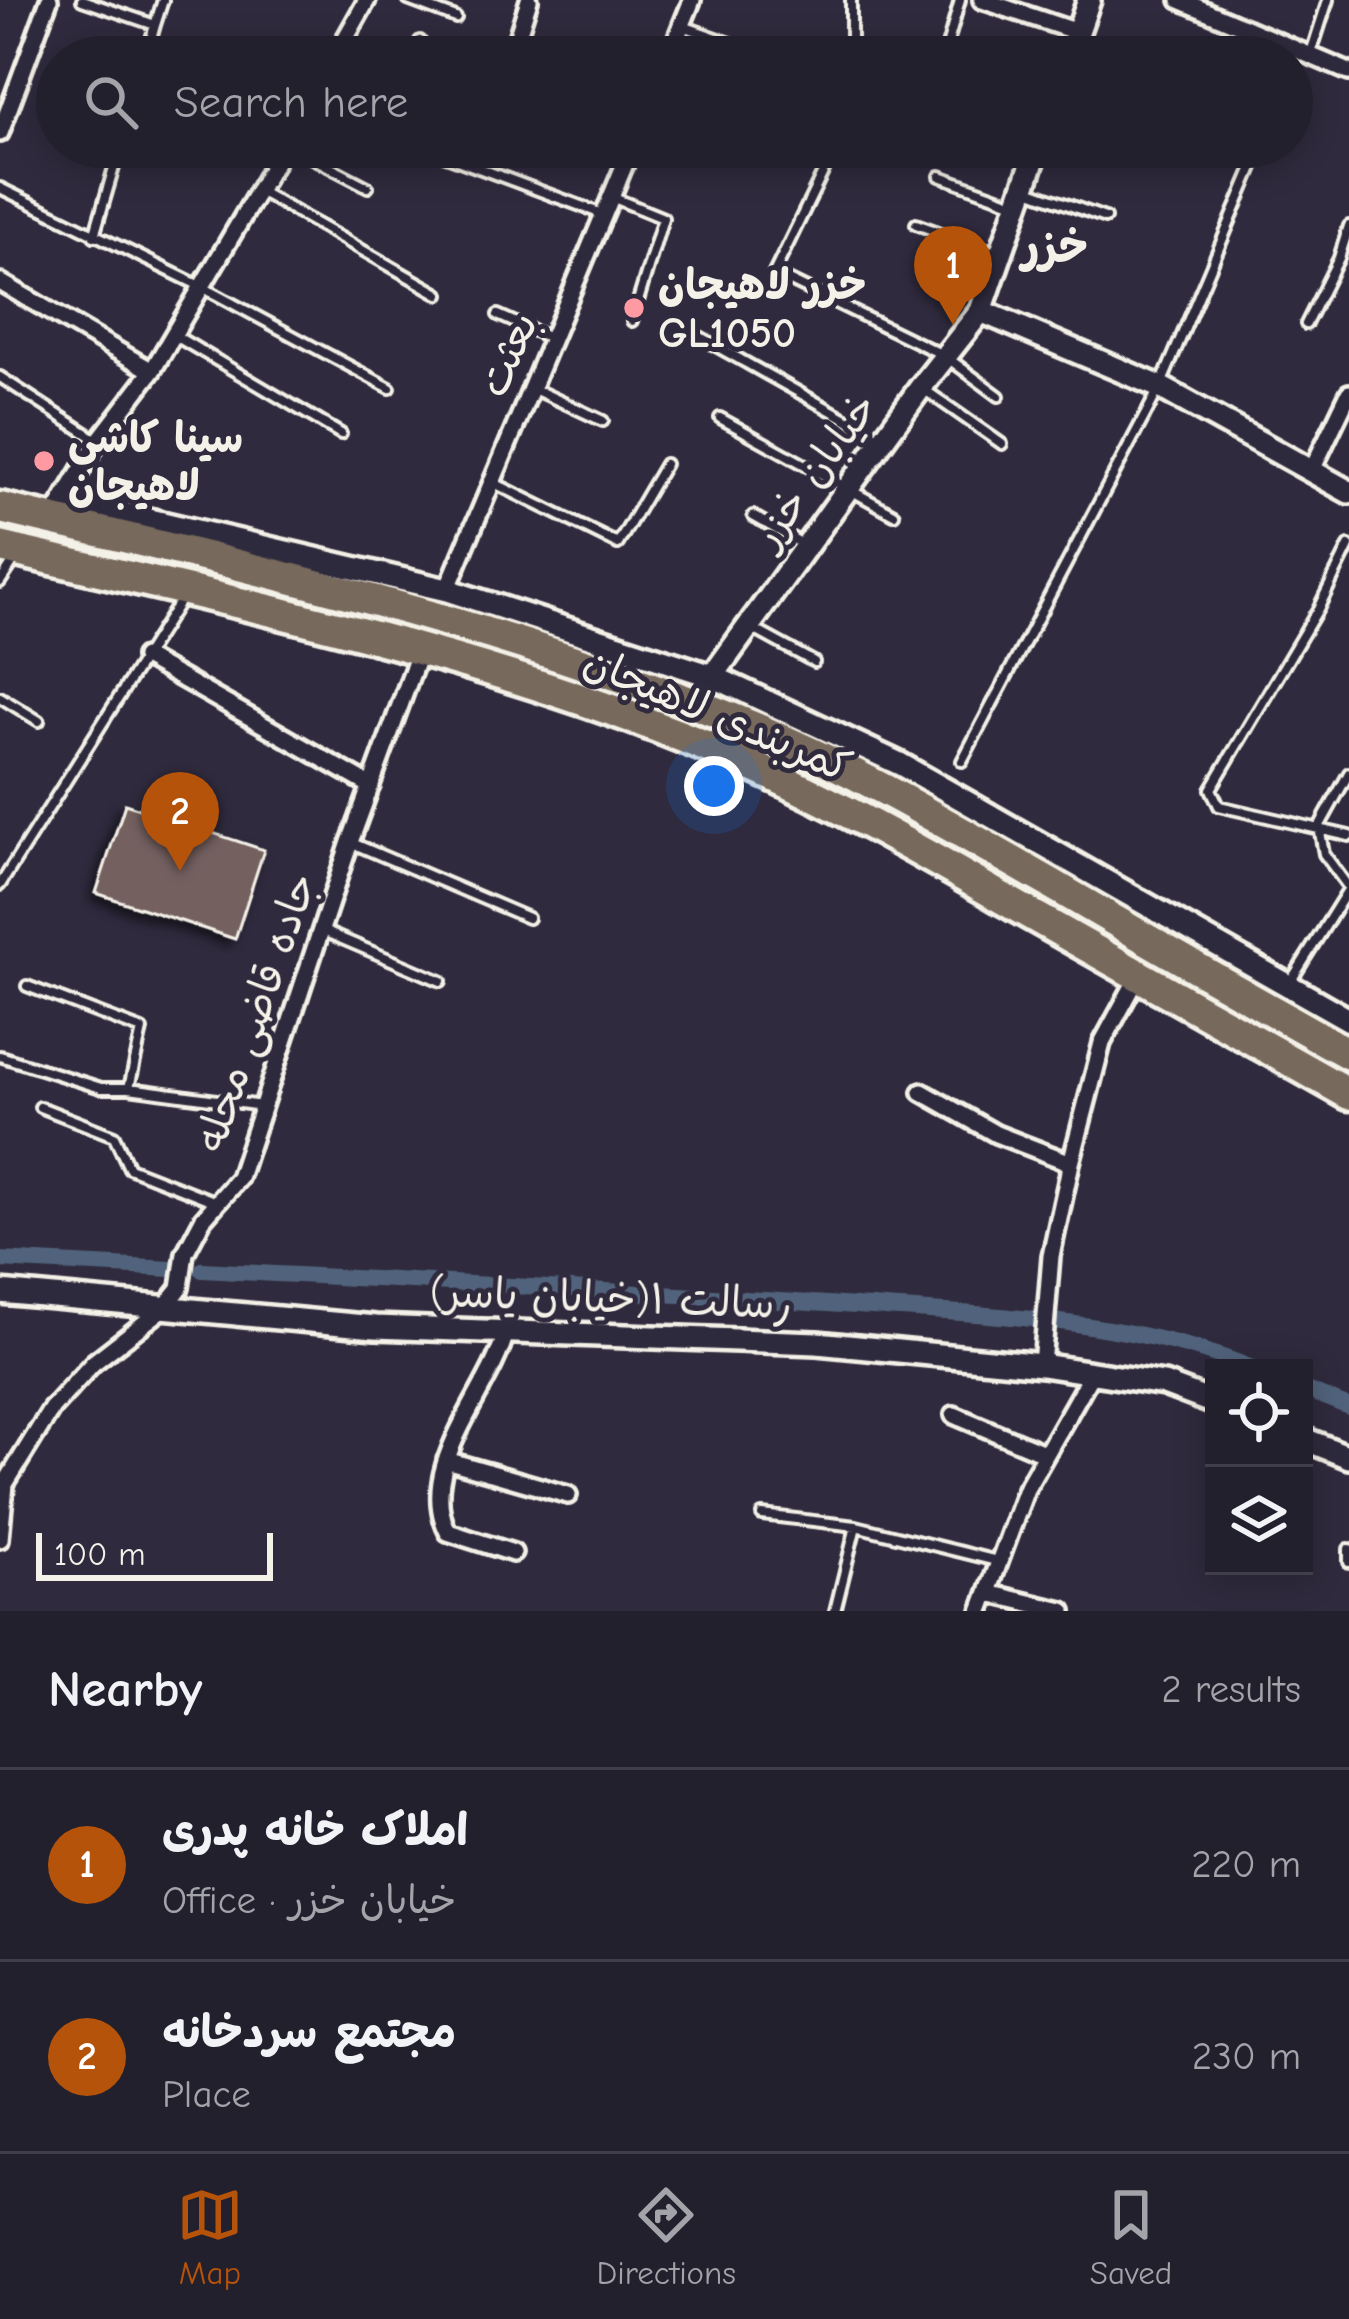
<!DOCTYPE html>
<html lang="en">
<head>
<meta charset="utf-8">
<style>
  :root { --surface:#23202e; --page:#2f2d3a; --text:#f1f3f6; --muted:#a3a3aa; --line:#403e4a; --accent:#b45309 }
  body { margin:0; font-family:"Comic Neue","Playpen Sans Arabic",sans-serif; background:var(--page); color:var(--text) }
  .controls { position:absolute; right:36px; bottom:36px; display:grid; overflow:hidden; border-radius:0px; box-shadow:0 6px 30px #0003 }
  .controls button { width:108px; height:108px; display:grid; place-items:center; padding:0; border:0; border-bottom:3px solid var(--line); background:var(--surface); color:var(--text); font:60px sans-serif }
  .scale { position:absolute; left:36px; bottom:30px; width:237px; box-sizing:border-box; padding-left:12px; border:6px solid #f4f1e8; border-top:0; font-size:33px; line-height:42px; white-space:nowrap; color:#f4f1e8; -webkit-text-stroke:9px #2f2a3d; paint-order:stroke }
  .you { position:absolute; left:714px; top:786px; width:42px; height:42px; margin:-30px; border:9px solid #fff; border-radius:50%; background:#1a73e8; box-shadow:0 0 0 18px #1a73e833 }
  .badge { display:grid; place-items:center; width:78px; height:78px; border-radius:50%; background:var(--accent); color:#fff; font-size:39px; font-weight:700 }
  .pin { position:absolute; translate:-50% -99px; filter:drop-shadow(0 3px 6px #0008) }
  .pin::after { content:''; position:absolute; top:63px; width:42px; height:36px; background:inherit; clip-path:polygon(0 0,100% 0,50% 100%) }
  .list { margin:0; padding:0; list-style:none }
  h2 { display:flex; justify-content:space-between; align-items:center; height:156px; margin:0; padding:0 48px; font-size:51px }
  h2 small { font-size:39px; font-weight:400; color:var(--muted) }
  .list li { display:grid; grid-template-columns:78px 1fr auto; gap:36px; align-items:center; box-sizing:border-box; height:192px; padding:0 48px; border-top:3px solid var(--line) }
  .list b { display:block; font-size:45px; white-space:nowrap }
  .list p { margin:0; font-size:39px; white-space:nowrap; color:var(--muted) }
  .list em { font-size:39px; font-style:normal; color:var(--muted) }
  .icon { flex:none; width:66px; height:66px; fill:none; stroke:currentColor; stroke-width:2; stroke-linecap:round; stroke-linejoin:round }
  .map { position:relative; flex:none; width:1349px; height:1611px; overflow:hidden }
  .search { position:absolute; background:var(--surface); box-shadow:0 6px 30px #0003; left:36px; right:36px; top:36px; height:132px; display:flex; align-items:center; gap:30px; box-sizing:border-box; padding:0 42px; border-radius:66px; color:var(--muted); font-size:45px }
  .sheet { height:540px; background:var(--surface) }
  nav { display:flex; justify-content:space-around; align-items:center; box-sizing:border-box; height:168px; border-top:3px solid var(--line); background:var(--surface); font-size:33px; color:var(--muted) }
  nav a { display:grid; justify-items:center; gap:6px }
  nav .on { color:var(--accent) }
  .map>svg:first-child { display:block }
  .lines { fill:none; stroke-linecap:round; stroke-linejoin:round }
  .canal { stroke:#51647c; stroke-width:16 }
  .building { fill:#746061; stroke:#f4f1e8; stroke-width:3; filter:url(#shadow) }
  .lane-casing { stroke:#f4f1e8; stroke-width:16 }
  .street-casing { stroke:#f4f1e8; stroke-width:24 }
  .secondary-casing { stroke:#f4f1e8; stroke-width:30 }
  .highway-casing { stroke:#f4f1e8; stroke-width:39 }
  .lane { stroke:#2f2a3d; stroke-width:8 }
  .street { stroke:#2f2a3d; stroke-width:15 }
  .secondary { stroke:#2f2a3d; stroke-width:21 }
  .highway { stroke:#77695c; stroke-width:30 }
  .poi-dot { fill:#ff9aa2; stroke:#2f2a3d; stroke-width:4.5 }
  .labels { text-anchor:middle; stroke-width:10; stroke-linejoin:round; paint-order:stroke }
  .poi-label { font-size:42px; font-weight:bold; fill:#f4f1e8; stroke:#2f2a3d; text-anchor:start }
  .street-label { font-size:42px; fill:#f4f1e8; stroke:#2f2a3d }
  .neighbourhood-label { font-size:45px; font-weight:bold; fill:#f4f1e8; stroke:#2f2a3d }
</style>
</head>
<body>
<div class="map">
<svg width="1349" height="1611" viewBox="0 0 1349 1611">
  <defs>
    <filter id="shadow"><feDropShadow dx="-5.5" dy="5.5" stdDeviation="6" flood-color="#0009"/></filter>
  </defs>
  <rect width="100%" height="100%" fill="#2f2a3d"/>
  <filter id="ink" filterUnits="userSpaceOnUse"><feTurbulence type="fractalNoise" baseFrequency=".00833" numOctaves="2"/><feDisplacementMap in="SourceGraphic" scale="24" xChannelSelector="R" yChannelSelector="G"/><feConvolveMatrix kernelMatrix="1 2 1 2 8 2 1 2 1" color-interpolation-filters="sRGB"/></filter>
  <g filter="url(#ink)">
    <g class="lines">
      <path class="canal" d="M0,1260L172,1269
        M202,1270C420,1282 639,1291 857,1306C989,1316 1127,1317 1252,1368
        M1304,1389L1349,1407"/>
    </g>
    <path class="building" d="M125,804L264,850L235,939L96,893Z"/>
    <g class="lines">
      <defs>
        <path id="lane" d="M82,0L155,25L146,57
          M408,0L456,18
          M851,0V57
          M155,25L163,0
          M683,26L750,50L748,57
          M1311,53L1328,0
          M412,57L420,41
          M944,57L960,0
          M291,147L368,187
          M422,147L605,215
          M1159,147L1173,151
          M830,158L774,273L945,356L999,396
          M940,176L1017,204
          M0,188L200,286L390,388
          M1025,189L1105,218
          M259,191L439,294
          M614,198L663,218L632,321
          M916,224L1000,254
          M94,236L120,147
          M498,315L552,339
          M1306,324L1339,258L1349,226
          M174,335L341,434
          M700,337L882,439
          M0,377L97,440
          M922,388L1002,444
          M534,389L603,421
          M720,418L894,514
          M492,482L618,544L665,464
          M753,516L806,546
          M1349,546L1318,609L1211,789L1219,806L1349,836
          M0,582L16,558
          M750,627L814,662
          M0,697L39,721
          M962,761L1160,387L1254,165
          M352,843L528,918
          M0,885L181,599
          M321,930L441,981
          M1289,984L1349,888L1324,854L1319,827L1349,773
          M27,986L142,1030L129,1088
          M0,1056L101,1088H129L262,1106
          M40,1107L114,1136L129,1168L216,1202
          M762,1515L856,1526L997,1561
          M1349,1549V1562
          M835,1611L856,1526"/>
        <path id="street" d="M982,0L1077,32
          M1180,0L1349,72
          M335,57L367,0
          M516,57L517,38L529,0
          M669,57L692,0
          M0,133L49,0
          M0,282L152,371
          M1312,470L1349,393
          M51,520L99,440L152,371L284,147
          M447,590L632,147
          M144,657L371,786
          M922,1092L996,1134L1071,1163
          M506,1332C490,1393 415,1468 448,1532L513,1553
          M1042,1365L1051,1256L1071,1163L1102,1043L1139,975
          M954,1415L1046,1454
          M446,1460L568,1495
          M0,1539L5,1484L52,1408L93,1363L164,1308L180,1288L185,1253L203,1219L239,1178L350,842L420,651
          M988,1593L1063,1611
          M981,1611L1026,1489L1092,1373"/>
        <path id="secondary" d="M1069,57L1089,0
          M981,311L1160,387L1349,492
          M52,520L86,508L120,513L447,590L712,676L900,764L1349,1020
          M704,688L921,387L981,311L1038,147
          M0,1292L375,1327L817,1343L1042,1365L1164,1384L1214,1403
          M1304,1439L1349,1457"/>
        <path id="highway" d="M0,508C253,567 510,627 751,726C858,770 957,830 1057,887C1154,944 1251,999 1349,1054
          M0,547C247,605 500,657 734,758C832,800 924,853 1016,906C1127,969 1238,1031 1349,1094"/>
      </defs>
      <use href="#lane" class="lane-casing"/>
      <use href="#street" class="street-casing"/>
      <use href="#secondary" class="secondary-casing"/>
      <use href="#highway" class="highway-casing"/>
      <use href="#lane" class="lane"/>
      <use href="#street" class="street"/>
      <use href="#secondary" class="secondary"/>
      <use href="#highway" class="highway"/>
    </g>
  </g>
  <g class="poi-dot">
    <circle cx="634" cy="308" r="12"/>
    <circle cx="44" cy="461" r="12"/>
  </g>
  <g class="labels">
    <g class="poi-label">
      <text x="658" y="299">خزر لاهیجان<tspan x="658" dy="48">GL1050</tspan></text>
      <text x="68" y="452">سینا کاشی<tspan x="68" dy="48">لاهیجان</tspan></text>
    </g>
    <g class="street-label">
      <text transform="translate(507 354) rotate(-66)" y="15">بعثت</text>
      <text transform="translate(814 470) rotate(-54)" y="15">خیابان خزر</text>
      <text transform="translate(718 713) rotate(23)" y="15">کمربندی لاهیجان</text>
      <text transform="translate(255 1012) rotate(-71)" y="15">جاده قاضی محله</text>
      <text transform="translate(611 1297) rotate(2)" y="15">رسالت ۱(خیابان یاسر)</text>
    </g>
    <g class="neighbourhood-label">
      <text x="1055" y="262">خزر</text>
    </g>
  </g>
</svg>
<div class="controls">
<button><svg class="icon" aria-label="locate" viewBox="0 0 24 24"><circle cx="12" cy="12" r="6"/><path d="M12 2v4M12 18v4M2 12h4M18 12h4"/></svg></button>
<button><svg class="icon" aria-label="layers" viewBox="0 0 24 24"><path d="M12 4l9 5-9 5-9-5zM3 14l9 5 9-5"/></svg></button>
</div>
<div class="scale">100 m</div>
<div class="you"></div>
<div class="pin badge" style="left:953px;top:325px">1</div>
<div class="pin badge" style="left:180px;top:871px">2</div>
<div class="search"><svg class="icon" aria-label="search" viewBox="0 0 24 24"><circle cx="10" cy="10" r="6"/><path d="M15 15l6 6"/></svg>Search here</div>
</div>
<section class="sheet">
<h2>Nearby<small>2 results</small></h2>
<ul class="list">
<li><span class="badge">1</span><div><b>املاک خانه پدری</b><p>Office · خیابان خزر</p></div><em>220 m</em></li>
<li><span class="badge">2</span><div><b>مجتمع سردخانه</b><p>Place</p></div><em>230 m</em></li>
</ul>
</section>
<nav>
<a class="on"><svg class="icon" aria-label="map" viewBox="0 0 24 24"><path d="M3 6l6-2 6 2 6-2v14l-6 2-6-2-6 2zM9 4v14M15 6v14"/></svg>Map</a>
<a><svg class="icon" aria-label="directions" viewBox="0 0 24 24"><path d="M12 3l9 9-9 9-9-9zM9 14v-3h6M13 9l2 2-2 2"/></svg>Directions</a>
<a><svg class="icon" aria-label="saved" viewBox="0 0 24 24"><path d="M7 4h10v16l-5-4-5 4z"/></svg>Saved</a>
</nav>
</body>
</html>
